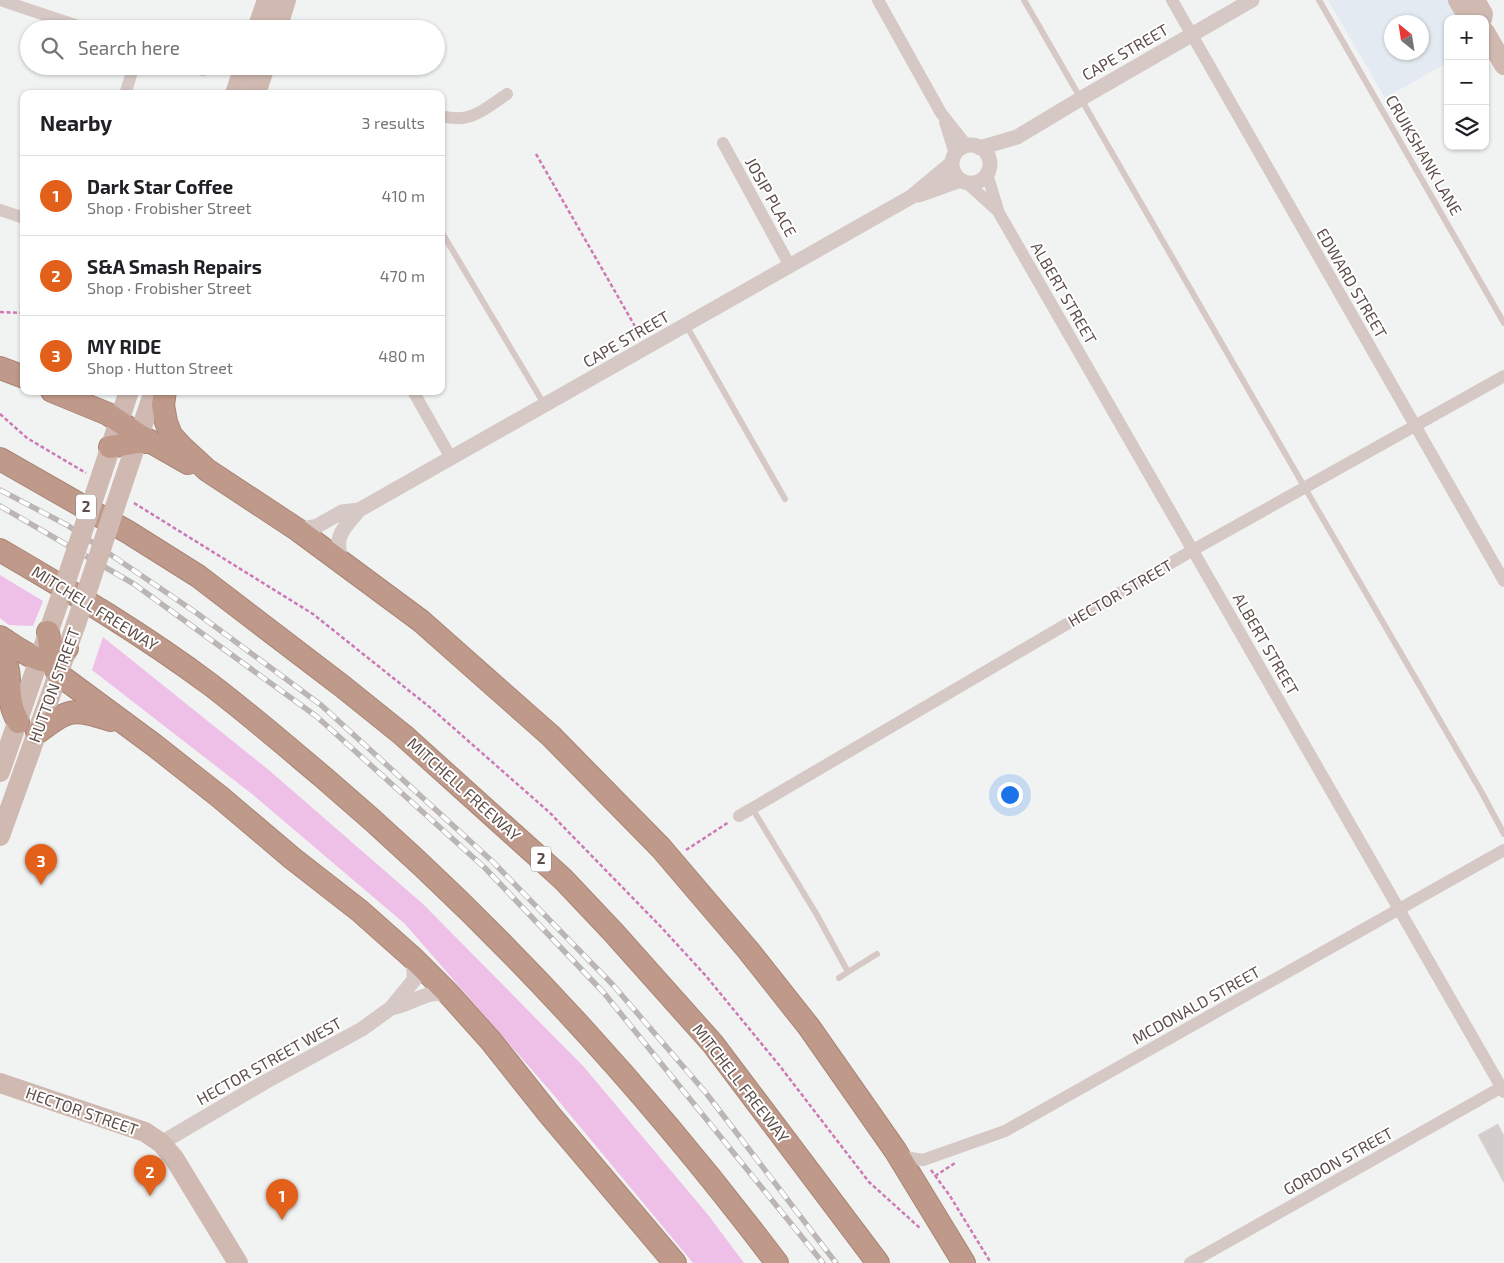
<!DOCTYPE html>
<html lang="en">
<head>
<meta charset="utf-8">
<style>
  :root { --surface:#fff; --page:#f6f6f6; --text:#202124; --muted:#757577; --line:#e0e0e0; --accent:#e3601b }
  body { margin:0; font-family:"Exo 2",sans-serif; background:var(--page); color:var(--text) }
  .controls { position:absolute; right:15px; top:15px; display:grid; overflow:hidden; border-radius:10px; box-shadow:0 1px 4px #0004 }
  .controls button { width:45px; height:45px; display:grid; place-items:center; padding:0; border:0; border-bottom:1px solid var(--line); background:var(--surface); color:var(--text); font:25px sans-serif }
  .compass { position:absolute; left:1384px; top:15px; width:45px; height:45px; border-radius:50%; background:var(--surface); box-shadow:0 1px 4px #0004; rotate:330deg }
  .you { position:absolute; left:1009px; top:794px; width:18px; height:18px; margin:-12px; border:4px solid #fff; border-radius:50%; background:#1a73e8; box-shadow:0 0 0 8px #1a73e833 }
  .badge { display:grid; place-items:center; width:32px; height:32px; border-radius:50%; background:var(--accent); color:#fff; font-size:16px; font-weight:700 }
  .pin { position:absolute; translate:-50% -41px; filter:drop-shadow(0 1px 2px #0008) }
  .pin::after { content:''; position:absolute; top:26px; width:18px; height:15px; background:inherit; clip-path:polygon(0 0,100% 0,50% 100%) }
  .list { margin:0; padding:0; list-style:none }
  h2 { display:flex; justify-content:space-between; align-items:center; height:65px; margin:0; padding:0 20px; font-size:21px }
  h2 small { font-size:16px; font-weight:400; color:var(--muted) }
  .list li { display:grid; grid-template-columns:32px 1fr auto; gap:15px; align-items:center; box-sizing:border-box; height:80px; padding:0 20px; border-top:1px solid var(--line) }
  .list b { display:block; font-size:19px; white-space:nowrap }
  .list p { margin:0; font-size:16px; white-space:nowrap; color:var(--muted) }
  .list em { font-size:16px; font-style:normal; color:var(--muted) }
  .icon { flex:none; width:28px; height:28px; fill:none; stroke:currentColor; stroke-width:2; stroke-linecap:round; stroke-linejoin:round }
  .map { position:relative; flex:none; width:1504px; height:1263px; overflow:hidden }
  .search { position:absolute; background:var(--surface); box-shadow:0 1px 4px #0004; left:20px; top:20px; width:425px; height:55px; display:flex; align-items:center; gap:12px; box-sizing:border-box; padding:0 18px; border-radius:28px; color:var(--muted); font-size:19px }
  .panel { position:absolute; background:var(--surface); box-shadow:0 1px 4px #0004; left:20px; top:90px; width:425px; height:305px; border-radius:10px }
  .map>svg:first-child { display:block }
  .commercial { fill:#e3eaf1; fill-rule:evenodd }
  .green { fill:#efc0e7 }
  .building { fill:#d3cecb; stroke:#dcd8d5 }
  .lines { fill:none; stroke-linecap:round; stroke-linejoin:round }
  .motorway-casing { stroke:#aa8574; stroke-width:24 }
  .path { stroke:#cd79b5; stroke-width:2.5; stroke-dasharray:4 2.5; stroke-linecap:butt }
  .service { stroke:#d5c8c5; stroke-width:6 }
  .minor { stroke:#d5c8c5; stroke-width:12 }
  .tertiary { stroke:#d5c8c5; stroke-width:15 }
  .primary { stroke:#cfb9b1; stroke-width:20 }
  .motorway { stroke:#bf9989; stroke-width:22 }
  .rail-casing { stroke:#bbb6b3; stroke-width:5.5 }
  .rail { stroke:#fff; stroke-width:4; stroke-dasharray:11; stroke-linecap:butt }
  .primary-bridge { stroke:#cfb9b1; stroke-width:20 }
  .labels { text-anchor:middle; stroke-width:4; stroke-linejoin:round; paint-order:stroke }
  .shield { fill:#fff; stroke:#8e8380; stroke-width:1 }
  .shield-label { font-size:15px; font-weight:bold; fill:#5e4e49 }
  .street-label { font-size:16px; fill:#5e4e49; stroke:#fff }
</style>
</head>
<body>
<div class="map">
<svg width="1504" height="1263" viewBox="0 0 1504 1263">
  <rect width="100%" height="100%" fill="#f1f3f3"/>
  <path class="commercial" d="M1328,0H1451L1462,19H1448V62L1385,98ZM1392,22H1422V52H1392Z"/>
  <path class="green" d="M0,575L43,601L33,626L9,625L0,618Z
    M103,637L270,771L423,904L584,1067L709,1216L744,1263H693L552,1093L405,924L252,794L92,670Z"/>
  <path class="building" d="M1498,1124L1504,1136V1183L1478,1135Z"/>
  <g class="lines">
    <defs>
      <path id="motorway" d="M0,368L24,377
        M52,391L108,414L139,435L188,463
        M165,391L163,405L166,422L171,435L182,447L207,470L298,530L421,621L551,736L661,848L748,950L809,1027L895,1150L964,1263
        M110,447L137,442H151
        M0,459L128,532L198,576L342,686L403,735L563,879L614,933L713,1044L878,1263
        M0,550C72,592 144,635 211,685C249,714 286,746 323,777C492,921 643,1086 777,1263
        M48,632L52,661L58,674L154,745L220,797L292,858L360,911L414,959L449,994L491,1041L549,1114L675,1263
        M0,637C13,645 45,671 60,657C63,655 65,651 67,648
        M0,651C14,673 6,685 12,707C13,712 16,717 18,722
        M37,733C70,708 72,708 111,720"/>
    </defs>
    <use href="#motorway" class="motorway-casing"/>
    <path class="path" d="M536,154L640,335
      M0,312L24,313
      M0,414L27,438L86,473
      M134,503L313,614L432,709L549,812L662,928L706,976L779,1065L869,1182L921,1229
      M686,850L729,822
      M931,1170L950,1196L991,1263
      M935,1176L955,1163"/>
    <path class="service" d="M1024,0L1305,488L1482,793L1504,834
      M1319,0L1504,323
      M441,231L544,404
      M686,325L785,499
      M752,808L817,915L848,972L839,978
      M848,972L877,954"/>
    <path class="minor" d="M0,0L87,29
      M878,0L941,113L967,146
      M1172,0L1504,581
      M190,66L203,70
      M125,94L134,66
      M441,116C471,124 483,110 507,94
      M945,122L955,154
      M723,143L790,266
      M987,174L999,213L1504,1092
      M967,183L998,211
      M0,210L24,218
      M413,391L451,458
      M739,816L1193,550L1504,376
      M899,1153L905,1157L923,1160L1005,1131L1504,850
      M1190,1263L1502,1087"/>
    <path class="tertiary" d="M952 164a19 19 0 1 1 38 0a19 19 0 1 1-38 0Z
      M980,148L1017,137L1082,98L1252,0
      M919,195L961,180
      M298,530L317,526L342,512L359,510
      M342,562C333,535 343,530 359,510L911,197L952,163
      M391,1008C415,1004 423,990 449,994
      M161,1143L265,1082L362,1029L391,1008L414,980V959"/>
    <path class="primary" d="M1458,0L1469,19
      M1475,0L1483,14L1482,19
      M257,29L267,0
      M277,29L286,0
      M1485,32L1504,65
      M235,94L244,66
      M256,94L265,66
      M102,473L129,391
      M122,486L154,391
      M0,772L62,593
      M0,836L76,624
      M0,1083L145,1132L161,1143L174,1158L238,1263"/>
    <use href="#motorway" class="motorway"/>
    <defs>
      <path id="rail" d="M0,490L67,525L198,614L321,705L493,862L613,985L706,1093L836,1263
        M0,506L134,584L316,716L485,868L604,993L823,1263"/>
    </defs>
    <use href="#rail" class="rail-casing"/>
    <use href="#rail" class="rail"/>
    <path class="primary-bridge" d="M62,593L102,473
      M76,624L122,486"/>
  </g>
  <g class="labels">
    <g class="shield">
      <rect x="76" y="494.5" width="20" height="25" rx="4"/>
      <rect x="531" y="846.5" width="20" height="25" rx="4"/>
    </g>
    <g class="shield-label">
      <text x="86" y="512">2</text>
      <text x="541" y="864">2</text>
    </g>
    <g class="street-label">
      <text transform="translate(1125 52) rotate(-30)" y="6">CAPE STREET</text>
      <text transform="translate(1424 155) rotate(60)" y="6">CRUIKSHANK LANE</text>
      <text transform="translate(771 197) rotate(61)" y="6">JOSIP PLACE</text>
      <text transform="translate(1352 283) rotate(60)" y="6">EDWARD STREET</text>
      <text transform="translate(1064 293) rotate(60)" y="6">ALBERT STREET</text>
      <text transform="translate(626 339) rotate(-30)" y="6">CAPE STREET</text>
      <text transform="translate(1120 593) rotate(-30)" y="6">HECTOR STREET</text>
      <text transform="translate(95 608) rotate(32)" y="6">MITCHELL FREEWAY</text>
      <text transform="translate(1266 644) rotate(60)" y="6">ALBERT STREET</text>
      <text transform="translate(54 685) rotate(-70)" y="6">HUTTON STREET</text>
      <text transform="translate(464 789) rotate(42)" y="6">MITCHELL FREEWAY</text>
      <text transform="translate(1196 1005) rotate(-29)" y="6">MCDONALD STREET</text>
      <text transform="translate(269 1061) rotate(-29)" y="6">HECTOR STREET WEST</text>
      <text transform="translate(741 1083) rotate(52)" y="6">MITCHELL FREEWAY</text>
      <text transform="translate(82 1111) rotate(19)" y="6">HECTOR STREET</text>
      <text transform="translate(1338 1161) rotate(-29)" y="6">GORDON STREET</text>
    </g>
  </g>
</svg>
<div class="controls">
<button>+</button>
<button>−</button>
<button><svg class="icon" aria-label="layers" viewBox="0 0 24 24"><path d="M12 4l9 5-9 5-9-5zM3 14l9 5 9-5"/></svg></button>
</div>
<svg class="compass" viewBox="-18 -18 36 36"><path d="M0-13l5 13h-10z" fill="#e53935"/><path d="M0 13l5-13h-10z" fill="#757577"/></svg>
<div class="you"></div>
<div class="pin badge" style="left:282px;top:1220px">1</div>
<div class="pin badge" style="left:150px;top:1196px">2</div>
<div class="pin badge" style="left:41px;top:885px">3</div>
<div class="search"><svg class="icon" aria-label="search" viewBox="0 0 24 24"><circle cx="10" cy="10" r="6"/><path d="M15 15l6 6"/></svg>Search here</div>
<section class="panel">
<h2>Nearby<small>3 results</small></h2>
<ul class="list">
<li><span class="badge">1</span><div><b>Dark Star Coffee</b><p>Shop · Frobisher Street</p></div><em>410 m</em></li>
<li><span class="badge">2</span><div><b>S&amp;A Smash Repairs</b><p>Shop · Frobisher Street</p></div><em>470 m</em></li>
<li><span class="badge">3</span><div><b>MY RIDE</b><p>Shop · Hutton Street</p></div><em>480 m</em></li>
</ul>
</section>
</div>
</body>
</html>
